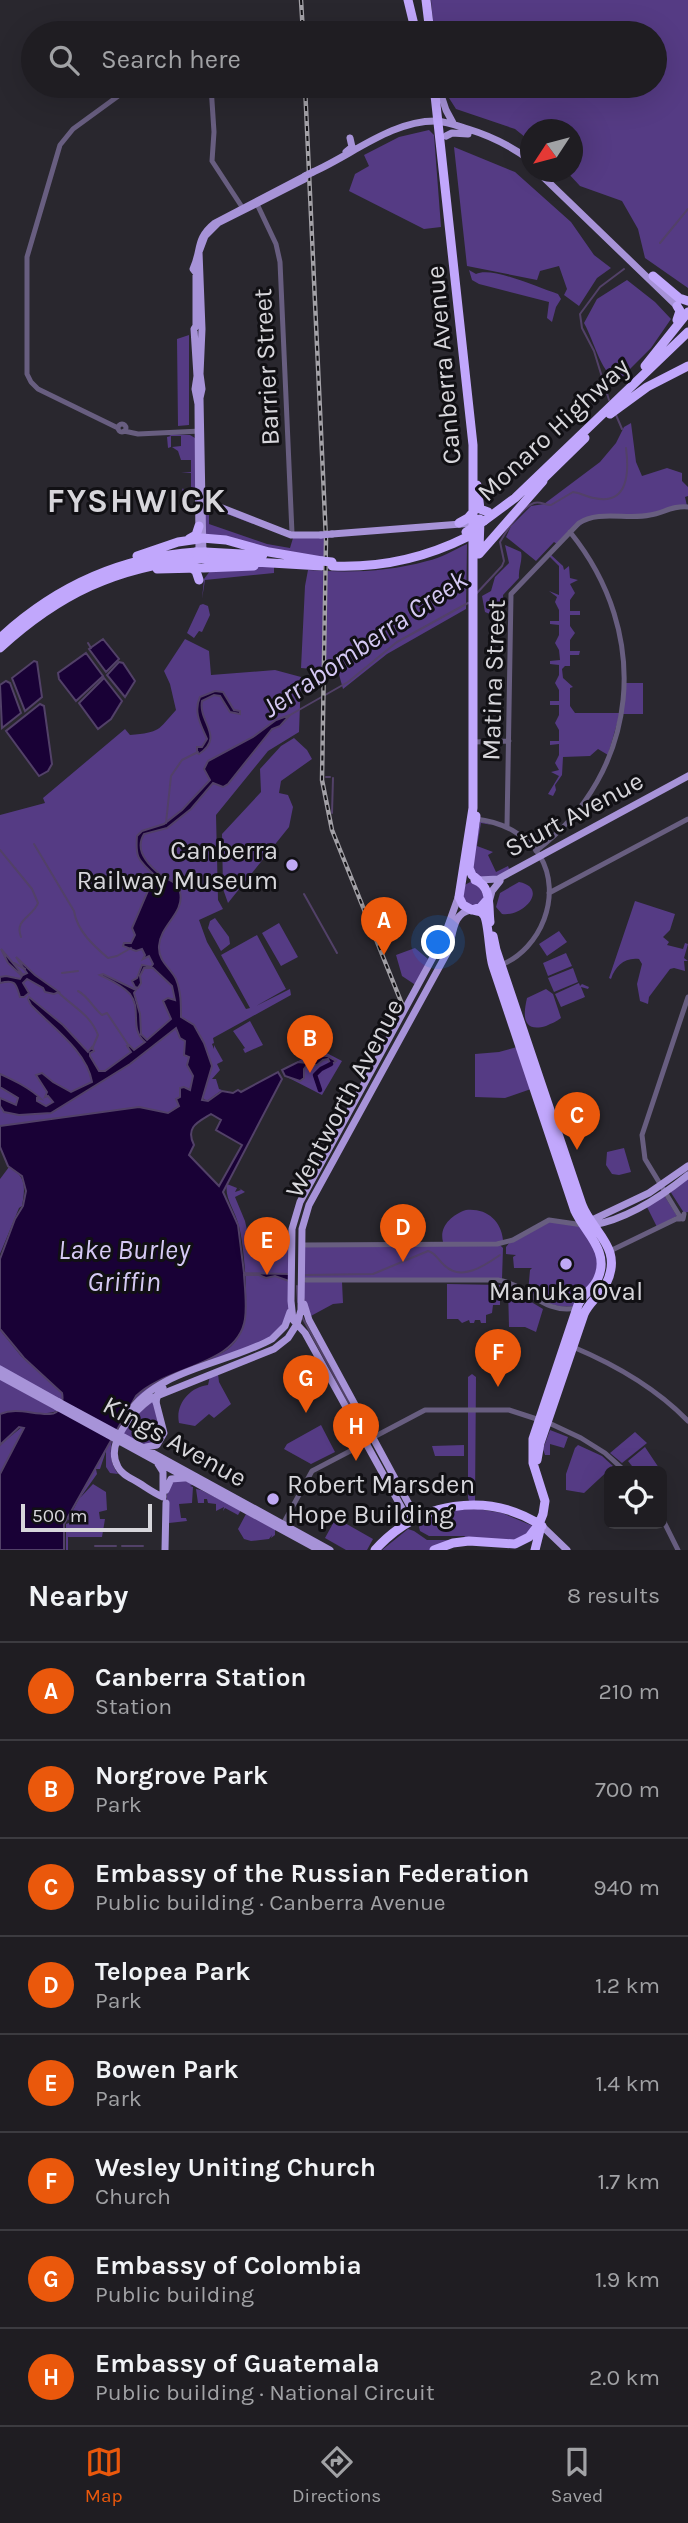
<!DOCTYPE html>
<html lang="en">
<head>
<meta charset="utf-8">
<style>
  :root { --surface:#1f1d22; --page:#27262a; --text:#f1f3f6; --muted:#a1a2a5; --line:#3c3b40; --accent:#ea580c }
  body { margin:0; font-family:Karla,sans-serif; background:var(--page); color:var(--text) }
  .controls { position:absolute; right:21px; bottom:21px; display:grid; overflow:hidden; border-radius:10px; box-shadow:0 7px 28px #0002 }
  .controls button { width:63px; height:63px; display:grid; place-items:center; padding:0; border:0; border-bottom:2px solid var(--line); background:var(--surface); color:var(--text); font:35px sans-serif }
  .compass { position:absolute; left:520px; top:119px; width:63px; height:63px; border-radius:50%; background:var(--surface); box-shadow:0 7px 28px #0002; rotate:234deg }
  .scale { position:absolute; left:21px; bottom:18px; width:131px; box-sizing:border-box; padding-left:7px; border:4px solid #d7d6db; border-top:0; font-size:19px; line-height:24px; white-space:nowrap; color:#d7d6db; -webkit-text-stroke:5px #111014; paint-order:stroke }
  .you { position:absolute; left:439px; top:943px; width:24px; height:24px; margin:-18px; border:5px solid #fff; border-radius:50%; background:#1a73e8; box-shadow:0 0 0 10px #1a73e833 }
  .badge { display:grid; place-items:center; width:46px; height:46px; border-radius:50%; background:var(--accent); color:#fff; font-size:23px; font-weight:700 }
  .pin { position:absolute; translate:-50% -58px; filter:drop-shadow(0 2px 4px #0008) }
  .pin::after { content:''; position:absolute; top:37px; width:24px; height:21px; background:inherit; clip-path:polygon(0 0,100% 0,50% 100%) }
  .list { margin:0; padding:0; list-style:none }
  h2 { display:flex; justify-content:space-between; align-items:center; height:91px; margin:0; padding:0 28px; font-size:30px }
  h2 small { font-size:23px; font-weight:400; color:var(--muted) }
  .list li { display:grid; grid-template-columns:46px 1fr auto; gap:21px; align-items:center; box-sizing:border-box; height:98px; padding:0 28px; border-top:2px solid var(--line) }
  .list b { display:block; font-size:26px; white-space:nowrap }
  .list p { margin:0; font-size:23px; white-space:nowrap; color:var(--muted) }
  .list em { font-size:23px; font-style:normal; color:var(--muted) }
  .icon { flex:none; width:38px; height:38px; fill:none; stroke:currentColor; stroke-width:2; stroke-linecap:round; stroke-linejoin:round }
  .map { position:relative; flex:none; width:688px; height:1550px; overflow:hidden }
  .search { position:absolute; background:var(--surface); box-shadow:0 7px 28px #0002; left:21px; right:21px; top:21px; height:77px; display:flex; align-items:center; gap:18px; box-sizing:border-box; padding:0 24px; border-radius:38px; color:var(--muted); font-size:26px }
  .sheet { height:875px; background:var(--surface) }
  nav { display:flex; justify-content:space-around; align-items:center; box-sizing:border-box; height:98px; border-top:2px solid var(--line); background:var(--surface); font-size:19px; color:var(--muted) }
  nav a { display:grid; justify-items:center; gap:4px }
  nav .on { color:var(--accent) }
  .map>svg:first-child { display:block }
  .green { fill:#553b84 }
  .water { fill:#190136; stroke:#524168; stroke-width:2; fill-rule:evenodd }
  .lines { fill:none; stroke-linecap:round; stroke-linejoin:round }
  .stream { stroke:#524168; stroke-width:2 }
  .river { stroke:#190136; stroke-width:4.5 }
  .minor { stroke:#685e80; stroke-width:5 }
  .major { stroke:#a793d8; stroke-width:7 }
  .highway { stroke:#c1a7fc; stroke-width:9 }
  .rail-casing { stroke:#a2a0a6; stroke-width:4.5 }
  .rail { stroke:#111014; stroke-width:2; stroke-dasharray:5; stroke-linecap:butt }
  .major-bridge { stroke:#a793d8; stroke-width:7 }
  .highway-bridge { stroke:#c1a7fc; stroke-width:9 }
  .poi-dot { fill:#bfa9f4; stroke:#111014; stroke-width:2.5 }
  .labels { text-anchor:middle; stroke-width:6; stroke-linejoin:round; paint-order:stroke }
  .street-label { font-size:26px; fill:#d7d6db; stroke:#111014 }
  .poi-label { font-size:26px; fill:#d7d6db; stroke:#111014; text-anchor:end }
  .water-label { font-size:28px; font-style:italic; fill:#d5c9f4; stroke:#111014 }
  .district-label { font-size:33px; font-weight:bold; letter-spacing:2px; fill:#d7d6db; stroke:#111014 }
</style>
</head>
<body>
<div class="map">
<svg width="688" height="1550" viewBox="0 0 688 1550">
  <rect width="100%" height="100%" fill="#29272e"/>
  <path class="green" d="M431,0H688V288L645,258L638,229L622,201L580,186L567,172H572V130H530V141L515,129L456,109L449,98L448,86H655V33H434Z
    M429,130L434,135L441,227L424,229L349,191L355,174L369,166L364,155L399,137Z
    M454,147L515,172L571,222L594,255L611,268L597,278L579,306L564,295L567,289L559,266L540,271L537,280L467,266Z
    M469,270L476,274C492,266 539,288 558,294L561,299L556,307L552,322L547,318L549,302L479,284L472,280Z
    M627,280L655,302L671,319L651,348L617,382C599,368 595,343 584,323L597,299Z
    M189,335V425L178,426L177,339Z
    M631,423L636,462L642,476L667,468L682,473V481L688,487V496L685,497L687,506L647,515L592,516L557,544L554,542L536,561L506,537L511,526L531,506L544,504L600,462L616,443L624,427Z
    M167,434L190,435L195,438L196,495L187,496L182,490L183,488L184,491H191V473H181L191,472V460H181L178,451L172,447L181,446V436H171V447L168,448L167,437L171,436Z
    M208,506L252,522L253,524L214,509L209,511V524L267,544L290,548L293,538L262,527L325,538V559L209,536L206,534L204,510Z
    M467,544L466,609L387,654L343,689L338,671L301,668L305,586L308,570C348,573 388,572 427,561C441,558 454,550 467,544Z
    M505,545L521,552C523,560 518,569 519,578L503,595L504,614L499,618L485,612L482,596L491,591L495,577L509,563Z
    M550,554L563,566L564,570L569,566L570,578L578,580L570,584L575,593L570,600V611H580V615H570V626L575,633L570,640V651H580L579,655H570V666H565L562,669L563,678L573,687L570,688V706L575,713H620L608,755L598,749L590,756L563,757L562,775L555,785L556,790L553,796L548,794L559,776L551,772L559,770L555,763L559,755V744L550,745V741H559V730L555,723L559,715V705H550V701H559V690L555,683L559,675V665L550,664V661L560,660L559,650L555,643L559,635V625L550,624V621H559V610L555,602L557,597L549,591L559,595V566L549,556Z
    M253,567H274V573L205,580L202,599L204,579L210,571Z
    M203,604L208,606L210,615L202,632L199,631L194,638L187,633L200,605Z
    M185,639L209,651L211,675L275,670L301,677L299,732L268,751L216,815L218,900L223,909L199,920L207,942L246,1009L250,1008L221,955L257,935L286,989L256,1006L290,989L291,995L213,1038L214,1043L212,1044L214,1049V1045L223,1061L217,1064L220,1070L212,1079H216L219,1089L222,1090L207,1101L201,1097L192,1127L133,1108L0,1137V815L45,803L43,798L125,729L130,735C161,732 157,731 176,710L170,684L164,671Z
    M625,683H643V714H622Z
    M294,738L307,750L312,759L281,781L279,793L288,795L293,807L289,827L228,903L223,889L222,834L261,792L260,769L281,746Z
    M480,821L492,825L481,823L477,846L493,852L488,855L496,872L508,866L510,871L486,880L471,872Z
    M472,881L477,882L486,900L479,907L462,903L463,886Z
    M519,882C549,888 524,917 502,914L496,907L500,893Z
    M635,901L675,914L670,930L663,937L669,942L667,945L683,949L685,943L688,944L684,958L688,961H684L685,971L674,968L670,969L649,997L648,1004L640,1001L637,984L642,964L639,959C625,957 615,966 611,979L609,978Z
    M215,918L229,937L230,944L221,951L208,928L210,921Z
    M279,923L298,957L281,966L262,933Z
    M559,931L567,942L547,956L539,944Z
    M415,948L428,959L416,984H414L402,976L396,955Z
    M566,953L572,966L548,976L543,963Z
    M573,968L578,982L554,992L548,978Z
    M579,983L580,986L582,984L589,987L588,989L581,987L585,997L561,1007L555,994Z
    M546,989L553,994L561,1018C556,1022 552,1023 546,1026C522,1033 523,1015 527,998Z
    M250,1021L263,1045L245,1053L243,1049L245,1048L233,1031Z
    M517,1047L531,1089L505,1098L475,1097V1054L499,1052Z
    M319,1049L342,1061L322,1095L287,1077L283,1070Z
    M624,1148L631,1172L619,1175L612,1174L606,1165L607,1152Z
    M9,1167C27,1176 25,1189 22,1206L19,1208L0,1254V1179Z
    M688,1177V1212L684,1213L670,1191Z
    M227,1184L237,1188L235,1192L241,1190L239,1188L245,1192L235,1197L245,1221L251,1248L283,1246L290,1249L289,1315L273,1337L156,1384C129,1401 96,1444 118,1474L110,1473L106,1467V1451L100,1469H96L97,1474L80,1498L93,1484L106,1492L107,1510L99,1512L100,1519H105L102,1537H68V1550H66V1524L69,1523V1519L67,1521L129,1406C146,1381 172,1373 200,1362C209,1358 220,1355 228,1349C237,1342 242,1332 244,1322C249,1301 244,1246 239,1226C235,1211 224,1197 227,1184Z
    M664,1195L677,1216L657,1227L646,1205Z
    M466,1210C486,1208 501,1220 503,1240L501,1242H443C439,1227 451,1215 466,1210Z
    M548,1221L581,1226L594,1243L600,1267L577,1305C558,1310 544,1302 528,1293L530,1270L532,1268H514L513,1257L516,1255L506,1254V1247L510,1242Z
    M500,1245L503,1248L502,1279H305L303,1275L304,1248L307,1246Z
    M307,1281L342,1282L343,1303L333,1304L309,1317L304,1298V1283Z
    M447,1284L500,1285V1305H493L492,1313L486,1315V1323H481L480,1320H475L474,1323H470L469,1320L462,1323L458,1319H447Z
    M508,1288L543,1309L536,1332L525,1327H509Z
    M0,1330L21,1356L63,1394V1402L0,1368Z
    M218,1374L219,1382L231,1404L214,1418L209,1414L195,1426L179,1423C175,1404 190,1387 208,1385L210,1376Z
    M472,1374L476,1377L475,1501H469L468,1498V1377Z
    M0,1379L58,1410C49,1417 17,1409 0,1414Z
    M155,1398L162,1436L150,1447L122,1434L126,1426Z
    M321,1425L335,1452L311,1464L284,1449L287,1444Z
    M23,1426L24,1429L0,1474V1445Z
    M550,1430L568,1437L564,1448L550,1444V1455H545L543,1449Z
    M635,1432L647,1443L622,1463L610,1453Z
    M464,1445V1456H435L432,1446Z
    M578,1445L602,1456L613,1466L584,1493L566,1490V1474L575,1448Z
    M645,1447L659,1468L654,1471H636L628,1461Z
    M177,1478L194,1484L190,1486L193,1487L192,1503L179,1504L181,1518H198H186L187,1521L169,1523V1506L166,1505L168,1486Z
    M196,1489L201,1490L241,1510L238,1515L225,1508L223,1511L224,1507L216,1511V1504L208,1503L207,1499H204V1503H198Z
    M478,1509L502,1513L533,1526L522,1541L469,1540L464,1536H429L420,1531L419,1527C431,1509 459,1510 478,1509Z
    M246,1514L275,1528V1535L271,1538L272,1535L269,1539L251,1541L244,1539L238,1529Z
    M336,1518L373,1539L367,1550H346L325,1538Z
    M408,1529L414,1531L427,1540H450L430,1550H382Z"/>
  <path class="water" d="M103,639L119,659L106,672L89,649Z
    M86,653L103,676L76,701L59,679L58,673Z
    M34,661L37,662L42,697L25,711L12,678Z
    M119,662L123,663L135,681L125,697L107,675Z
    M104,678L122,701L111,719L98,729L79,703Z
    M6,681L10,683L21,713L2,728L0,685Z
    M215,691L223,692L234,710L240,711V714L230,712L220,696L214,695L202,701C198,722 225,737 199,754L197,753V747H202L207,739C201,725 193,712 200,697Z
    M40,704L44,706L52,764L48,771L39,776L6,731Z
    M290,715L280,726L272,729L228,784L223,787L213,783L191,809L167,828L144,834C134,850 148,865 161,875C168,881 177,880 180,892C185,913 160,925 159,946C158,962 171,968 176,979C181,991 181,1005 181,1017L194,1025L204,1043L212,1066L202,1100L208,1101L222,1091L233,1093L238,1090L241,1092L278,1072L282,1079L223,1192L238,1225L244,1273L289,1274V1281L275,1276L266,1278L259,1275H244C245,1289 247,1305 245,1319C238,1366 166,1366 136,1396L64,1524V1550H0V1474L24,1428L19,1427L0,1445V1414C17,1407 33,1415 50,1414C60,1414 64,1402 62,1393L24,1358L0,1329V1259L15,1219L23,1206L26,1191L22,1176L8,1166L0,1147V1126L139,1107L168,1113L179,1106L176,1099L180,1097V1088L184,1087L190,1090L193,1076L187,1065L189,1057L184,1055L185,1041L180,1038L176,1028L130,1064L51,1113L19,1115L4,1112L0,1106V1098L16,1105L18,1098L0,1087V1074C15,1081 30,1088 41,1099L37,1098V1101L46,1106L53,1102L48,1096L45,1097L47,1092L36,1075L42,1073L53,1082L71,1092L92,1082C87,1051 51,1026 31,1005L28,999L29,997L63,1025L88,1052L92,1047L94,1051L90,1053V1056L99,1071H105L131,1052L127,1046L129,1045L134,1050L145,1042C129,1029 142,1009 130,994C122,985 110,980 100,975L103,974L136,990L134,993L140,1014L141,1034L147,1040L171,1019L163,1001L168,998L175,1000L172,986L153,968H144L140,976L141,983L138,988L135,987L132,981L137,978L142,965L151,967L153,964L149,956L143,959L145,955L142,949L136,951L123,946L124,943H131L135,935L132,928L150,886L155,882L156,877C140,860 135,861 137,836L142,831L164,824L182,810L210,780L204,769L208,761L253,737L276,720ZM211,1114L221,1120L216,1130L242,1145L219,1186L189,1155L194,1145C185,1127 198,1122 211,1114Z
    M1,949L23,975L27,973L16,957L35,975L59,992L54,994L45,992L43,988L27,979L23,983L29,993L24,997H20C16,984 16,979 0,983V977L6,976L20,979L22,976L8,963Z
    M314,1055L327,1056L336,1061L331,1065L328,1059L323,1060L317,1065H307L304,1069V1078L300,1081L285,1076L282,1070L298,1062L307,1063Z"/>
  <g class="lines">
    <path class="stream" d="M660,243L688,209
      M609,400L594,351L582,328L580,314L600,287L624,269
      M616,415L622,429
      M476,594L502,566L504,561L500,542C506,531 522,507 534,503C540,501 545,505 551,505L573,492C581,493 587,497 594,498C629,506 629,471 626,448
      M88,643L91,648
      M290,715L348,682L397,642L468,603
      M326,777H330
      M332,813L333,778
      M166,823L171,776L182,760L198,752
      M34,844L74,911C77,931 94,946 108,958L117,956L131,948
      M0,850L32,889L38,903C33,917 14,919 21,937
      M304,894L337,953
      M14,963L25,969
      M62,973L78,971
      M78,991C89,997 92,1007 102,1015L107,1013L129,1046
      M58,992C73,1007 90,1014 98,1035L92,1049
      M306,1275L373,1274L428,1251C436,1253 438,1260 444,1265C461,1282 484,1266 500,1255
      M297,1286L298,1302
      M302,1317L367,1436
      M95,1546H116
      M122,1546H143"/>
    <path class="river" d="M320,1090L315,1075L321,1069L331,1064"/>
    <path class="minor" d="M211,86L214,132L212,161L244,210
      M257,204L276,244L280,262L292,533
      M118 428a4 4 0 1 1 8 0a4 4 0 1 1-8 0Z
      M118,428L38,389L31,382L27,374V257L60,145L73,129L132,86
      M124,431L138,434L201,431
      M474,742L509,741
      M476,819C502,822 526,834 540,856C563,895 541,949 501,965
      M507,827L511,594L579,523C598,510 628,520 650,515C663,513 674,505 688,507
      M536,851C641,771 652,633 570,532
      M549,893L688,819
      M679,1215L645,1159L642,1135L688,997
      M678,1218L683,1219L684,1214
      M302,1245L497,1244L513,1240L549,1220L583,1225
      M610,1251L676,1219H680
      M302,1280H498C529,1285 542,1315 577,1308
      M504,1290L510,1285
      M573,1347C616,1365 655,1387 688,1421
      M353,1448L425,1410H509L549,1423L581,1438L605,1453L625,1471
      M662,1518L678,1550
      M282,1526L312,1471L356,1448"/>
    <path class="major" d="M440,92L446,110L453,123
      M446,136L452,133L468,134
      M346,152L352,147L350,138
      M313,172C352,155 392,120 437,121C447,122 458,126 468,129C491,136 511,146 530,160
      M538,172L680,309
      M199,504H212L291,535H321
      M332,534L474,523
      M199,554L198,404L195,389L197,376L194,329L196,326V273L193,269C202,250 195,239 215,223L305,176
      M203,556L200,398L202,389L200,374L202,329L199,252L205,236L218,223L305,179
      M479,880L498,879L688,776
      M489,902L492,891L500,881
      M590,1221L649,1193L688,1166
      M593,1225C627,1219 662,1196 688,1175
      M304,1304L309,1320L411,1508L414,1519
      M0,1369L59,1402
      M0,1376L57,1407
      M128,1414C157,1369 227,1364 272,1339L285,1326L290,1312
      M122,1436L330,1550
      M119,1441L319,1550
      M146,1447L157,1445L164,1433L156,1402
      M158,1464L163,1472V1497
      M166,1490L171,1479L184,1478
      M163,1497C155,1494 147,1488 139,1483C131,1478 122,1475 118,1467C104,1443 134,1411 152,1398L274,1349L288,1338L297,1324L301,1310L302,1229L309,1205L447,953C454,937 451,913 471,910
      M409,1521L305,1333L293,1320L291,1301L292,1229L300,1202L444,937L459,895
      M542,1526L567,1550
      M165,1550L166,1503"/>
    <path class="highway" d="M408,0L416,33
      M426,0L430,33
      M434,86L473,445V808L459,897L463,905L472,910L481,907L488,899
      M653,276L679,298L688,301
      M677,306L680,311L677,320
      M645,366L688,312
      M610,414L647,387L688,366
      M540,482L585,438
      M477,485L480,509L488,512
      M484,521L515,498L688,332
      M459,523L468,518L474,511
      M202,538L226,540L269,552L322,561
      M189,539L196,535L199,526
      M479,550L480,519
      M205,552L263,555
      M479,554L543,481
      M137,556L178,542L199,539
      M205,559L322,566
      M332,566C379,568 425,558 467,537
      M191,568L196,571L199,580
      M203,568L254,566
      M157,569L199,568
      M0,638C55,587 121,557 196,552
      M0,648C59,594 116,567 197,559
      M476,816L469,868L472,875L478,880
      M475,880C492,886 488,907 490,922
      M493,936L496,950L582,1205C593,1233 624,1248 606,1284C600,1296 589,1302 584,1314L540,1443L537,1460
      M375,1550C418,1502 487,1490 542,1526
      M434,1550L453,1543L469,1541L515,1544L529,1537L539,1524L543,1514L545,1501L533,1463V1439L578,1305C583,1294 594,1289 598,1278C610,1251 585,1233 575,1211L493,966C489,956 489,919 483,914C481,911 476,911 472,910
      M535,1550L540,1530"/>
    <defs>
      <path id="rail" d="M301,0L303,33
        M305,86L326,540L322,780L332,830L402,1004"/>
    </defs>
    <use href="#rail" class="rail-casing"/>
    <use href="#rail" class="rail"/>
    <path class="major-bridge" d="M305,176L313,172
      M321,535L332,534
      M59,1402L122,1436
      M156,1402L158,1393L163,1388
      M57,1407L119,1441"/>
    <path class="highway-bridge" d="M466,532L484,521
      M196,552H205
      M197,559H205
      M322,561L332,562"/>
  </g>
  <g class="poi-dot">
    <circle cx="292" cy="865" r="7"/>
    <circle cx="566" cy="1264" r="7"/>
    <circle cx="273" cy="1499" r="7"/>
  </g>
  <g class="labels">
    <g class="street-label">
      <text transform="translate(443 365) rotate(-95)" y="9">Canberra Avenue</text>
      <text transform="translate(266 367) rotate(-93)" y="9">Barrier Street</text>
      <text transform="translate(553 429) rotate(-43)" y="9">Monaro Highway</text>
      <text transform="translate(493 680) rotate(-88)" y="9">Matina Street</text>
      <text transform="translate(574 814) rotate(-28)" y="9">Sturt Avenue</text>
      <text transform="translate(344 1098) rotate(-62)" y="9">Wentworth Avenue</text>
      <text transform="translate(175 1441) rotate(29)" y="9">Kings Avenue</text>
    </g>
    <g class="poi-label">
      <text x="278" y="859">Canberra<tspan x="278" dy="30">Railway Museum</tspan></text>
      <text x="566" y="1300" text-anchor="middle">Manuka Oval</text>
      <text x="287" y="1493" text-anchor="start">Robert Marsden<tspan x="287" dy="30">Hope Building</tspan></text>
    </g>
    <g class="water-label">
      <text transform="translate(364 643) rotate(-34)" y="10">Jerrabomberra Creek</text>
      <text x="124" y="1259">Lake Burley<tspan x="124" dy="32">Griffin</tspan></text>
    </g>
    <g class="district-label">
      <text x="137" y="512">FYSHWICK</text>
    </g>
  </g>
</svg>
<div class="controls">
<button><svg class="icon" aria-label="locate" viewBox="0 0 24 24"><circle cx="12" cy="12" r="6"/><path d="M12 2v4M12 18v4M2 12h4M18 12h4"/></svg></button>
</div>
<svg class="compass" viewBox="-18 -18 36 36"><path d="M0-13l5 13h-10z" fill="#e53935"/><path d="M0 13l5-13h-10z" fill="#a1a2a5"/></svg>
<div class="scale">500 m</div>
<div class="you"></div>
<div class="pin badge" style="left:384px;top:955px">A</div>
<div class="pin badge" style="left:310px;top:1073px">B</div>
<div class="pin badge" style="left:577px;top:1150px">C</div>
<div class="pin badge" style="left:403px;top:1262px">D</div>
<div class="pin badge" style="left:267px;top:1275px">E</div>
<div class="pin badge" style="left:498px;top:1387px">F</div>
<div class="pin badge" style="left:306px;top:1413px">G</div>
<div class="pin badge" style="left:356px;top:1461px">H</div>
<div class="search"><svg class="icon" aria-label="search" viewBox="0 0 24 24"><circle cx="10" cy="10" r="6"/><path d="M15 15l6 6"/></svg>Search here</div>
</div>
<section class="sheet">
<h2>Nearby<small>8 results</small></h2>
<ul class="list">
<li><span class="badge">A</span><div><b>Canberra Station</b><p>Station</p></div><em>210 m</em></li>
<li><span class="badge">B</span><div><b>Norgrove Park</b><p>Park</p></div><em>700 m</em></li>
<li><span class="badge">C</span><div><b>Embassy of the Russian Federation</b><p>Public building · Canberra Avenue</p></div><em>940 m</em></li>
<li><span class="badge">D</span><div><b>Telopea Park</b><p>Park</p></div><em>1.2 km</em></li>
<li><span class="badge">E</span><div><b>Bowen Park</b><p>Park</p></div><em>1.4 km</em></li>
<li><span class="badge">F</span><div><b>Wesley Uniting Church</b><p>Church</p></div><em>1.7 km</em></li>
<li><span class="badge">G</span><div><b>Embassy of Colombia</b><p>Public building</p></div><em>1.9 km</em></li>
<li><span class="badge">H</span><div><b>Embassy of Guatemala</b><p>Public building · National Circuit</p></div><em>2.0 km</em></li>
</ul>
</section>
<nav>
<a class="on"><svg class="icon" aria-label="map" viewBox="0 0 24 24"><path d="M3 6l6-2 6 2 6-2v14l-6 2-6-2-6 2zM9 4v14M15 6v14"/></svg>Map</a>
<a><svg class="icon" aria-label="directions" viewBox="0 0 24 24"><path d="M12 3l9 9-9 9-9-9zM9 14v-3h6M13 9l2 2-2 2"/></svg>Directions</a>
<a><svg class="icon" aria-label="saved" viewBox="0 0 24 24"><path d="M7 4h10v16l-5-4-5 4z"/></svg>Saved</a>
</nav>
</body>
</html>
